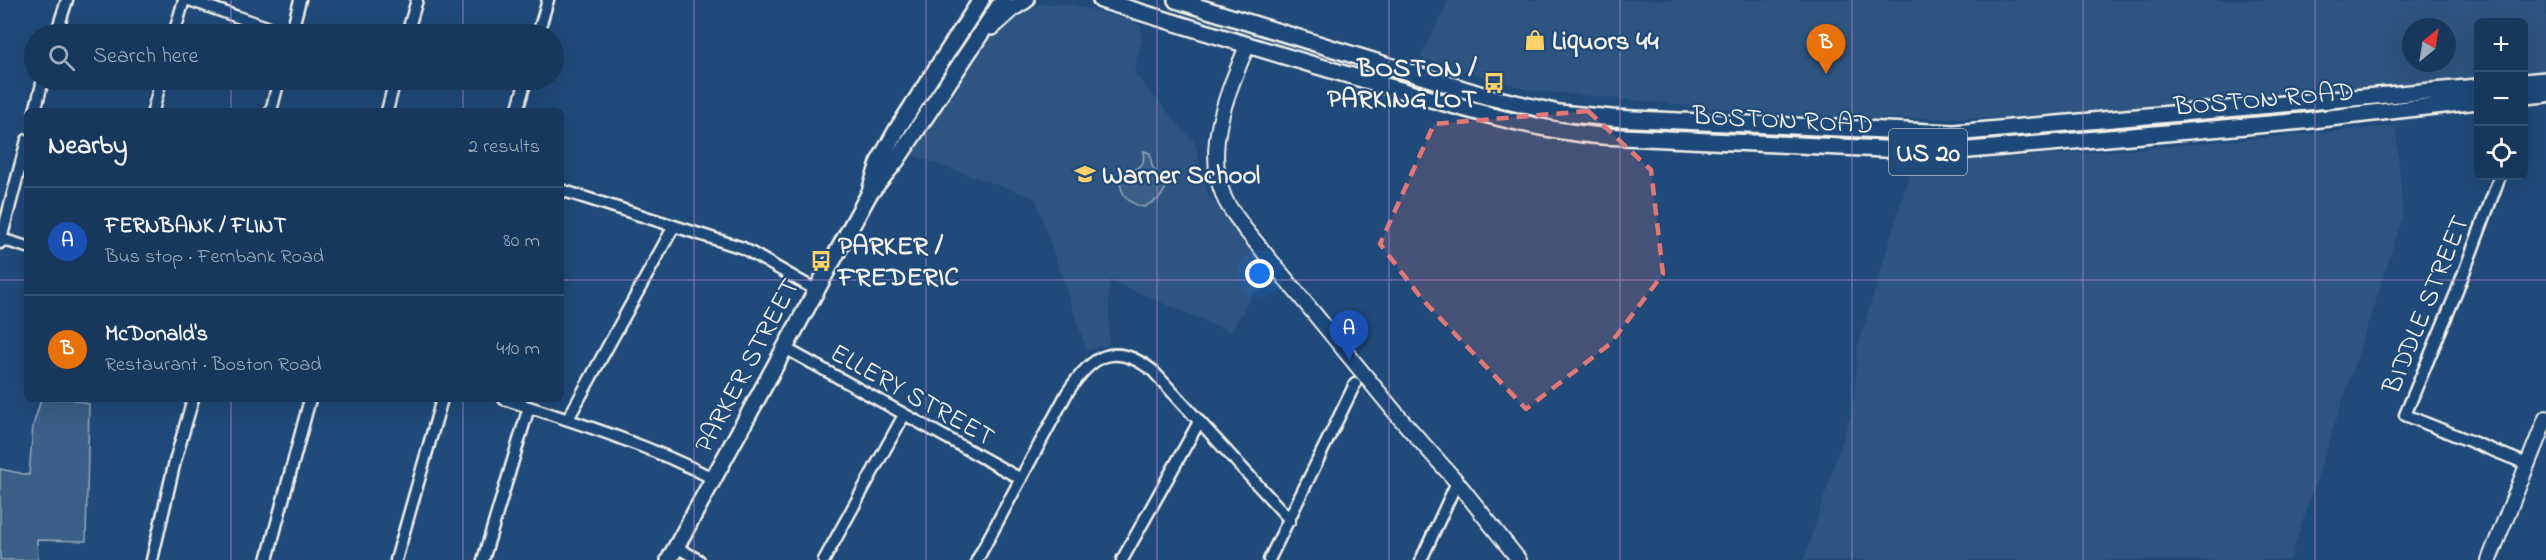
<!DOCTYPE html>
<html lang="en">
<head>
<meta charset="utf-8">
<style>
  :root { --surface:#17385c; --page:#203f62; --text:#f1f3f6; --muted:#9eacbb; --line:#365272; --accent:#ea580c }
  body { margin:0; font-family:"Indie Flower",sans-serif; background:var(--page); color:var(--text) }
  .controls { position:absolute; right:18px; top:18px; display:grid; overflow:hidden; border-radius:9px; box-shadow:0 6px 24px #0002 }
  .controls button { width:54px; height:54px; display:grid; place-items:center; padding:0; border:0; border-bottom:2px solid var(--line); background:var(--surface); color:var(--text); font:30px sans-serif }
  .compass { position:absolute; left:2402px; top:18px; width:54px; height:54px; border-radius:50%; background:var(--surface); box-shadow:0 6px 24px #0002; rotate:30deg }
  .you { position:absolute; left:1260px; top:274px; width:21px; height:21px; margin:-15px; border:4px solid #fff; border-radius:50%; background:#1a73e8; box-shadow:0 0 0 9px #1a73e833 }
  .badge { display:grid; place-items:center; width:39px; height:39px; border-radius:50%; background:var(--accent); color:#fff; font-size:20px; font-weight:700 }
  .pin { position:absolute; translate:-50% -50px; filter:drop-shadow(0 2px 3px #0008) }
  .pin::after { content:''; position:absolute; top:32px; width:21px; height:18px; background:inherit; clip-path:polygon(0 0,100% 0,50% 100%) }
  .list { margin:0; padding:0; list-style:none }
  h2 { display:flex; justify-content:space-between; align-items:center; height:78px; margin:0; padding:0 24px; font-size:26px }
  h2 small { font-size:20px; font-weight:400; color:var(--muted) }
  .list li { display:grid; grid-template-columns:39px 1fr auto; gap:18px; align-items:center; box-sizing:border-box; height:108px; padding:0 24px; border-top:2px solid var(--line) }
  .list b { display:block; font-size:22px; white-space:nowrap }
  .list p { margin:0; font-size:20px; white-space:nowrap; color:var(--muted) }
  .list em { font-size:20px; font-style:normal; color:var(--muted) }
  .icon { flex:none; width:33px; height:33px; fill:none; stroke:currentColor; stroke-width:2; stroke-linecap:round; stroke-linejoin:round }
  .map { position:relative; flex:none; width:2546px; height:560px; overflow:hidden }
  .search { position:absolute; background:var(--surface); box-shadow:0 6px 24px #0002; left:24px; top:24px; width:540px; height:66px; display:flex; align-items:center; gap:15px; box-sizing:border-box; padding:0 21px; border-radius:33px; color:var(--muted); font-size:22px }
  .panel { position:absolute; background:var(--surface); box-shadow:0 6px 24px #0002; left:24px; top:108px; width:540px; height:294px; border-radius:9px }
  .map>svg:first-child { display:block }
  .built { fill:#2d5581; fill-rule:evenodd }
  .green { fill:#3a5f88; stroke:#97a8b8; stroke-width:1.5 }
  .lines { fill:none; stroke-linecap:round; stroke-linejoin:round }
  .street-casing { stroke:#f4f1e8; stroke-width:15 }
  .secondary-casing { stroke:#f4f1e8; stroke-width:18 }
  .primary-casing { stroke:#f4f1e8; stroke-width:20 }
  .street { stroke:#1f4a7a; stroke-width:10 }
  .secondary { stroke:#1f4a7a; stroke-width:14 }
  .primary { stroke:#1f4a7a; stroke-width:15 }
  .marked { fill:#e27875; fill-opacity:0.2; stroke:#e27875; stroke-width:4.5; stroke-dasharray:12 8; stroke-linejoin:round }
  .grid { fill:none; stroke:#b185d1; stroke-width:1.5; stroke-opacity:0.55 }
  .labels { text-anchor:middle; stroke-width:4.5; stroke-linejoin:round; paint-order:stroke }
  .shield { fill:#1f4a7a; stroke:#b4bfc7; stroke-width:1.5 }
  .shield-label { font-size:26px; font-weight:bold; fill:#f4f1e8 }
  .poi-label { font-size:27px; font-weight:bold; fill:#f4f1e8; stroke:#1f4a7a; text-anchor:start }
  .street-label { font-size:27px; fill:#f4f1e8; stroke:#1f4a7a }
</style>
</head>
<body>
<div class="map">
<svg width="2546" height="560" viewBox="0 0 2546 560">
  <rect width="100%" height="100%" fill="#1f4a7a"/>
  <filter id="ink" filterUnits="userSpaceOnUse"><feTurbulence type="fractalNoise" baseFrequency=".0167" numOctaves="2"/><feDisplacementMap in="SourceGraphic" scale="12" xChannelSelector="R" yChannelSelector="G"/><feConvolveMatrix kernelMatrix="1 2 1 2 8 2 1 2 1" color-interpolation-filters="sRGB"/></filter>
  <g filter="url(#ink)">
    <path class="built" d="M1449,0H2546V74L2524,76V22H2478V80L2010,118H1866L1754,112L1529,90L1420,58ZM2411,27H2447V63H2411Z
      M1039,4H1067L1093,10L1131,21L1141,26L1142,40L1135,64L1136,76L1195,143L1208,194L1279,285L1254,292L1231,332L1109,280V344L1087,351L1035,198L911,155L978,47L1015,16Z
      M2396,126L2403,217L2290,560H1804L1854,403L1857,349L1913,163L2112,151Z"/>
    <path class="green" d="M1144,151L1150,153L1152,166L1166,188L1159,199L1144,207C1129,204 1121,196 1120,181L1143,163Z
      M41,399H72L89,404L86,541L37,540L38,560H0V469L29,475L33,426Z"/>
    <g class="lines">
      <defs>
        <path id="street" d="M189,0L287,34
          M56,34L67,0
          M174,34L184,0
          M291,34L300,0
          M407,34L417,0
          M538,34L548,0
          M35,111L43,80
          M153,111L161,80
          M271,111L279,80
          M387,111L395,80
          M517,111L526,80
          M2500,176L2457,291L2405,415L2527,464
          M561,190L743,248L816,290
          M1,239L27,247
          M0,243L27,140
          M783,347L1021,479
          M504,399C575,422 647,444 714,479
          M568,419L674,226
          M676,547L699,560
          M152,560L175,461L193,399
          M267,560L310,399
          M396,560L442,399
          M483,560L529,407
          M824,560L904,415
          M977,560L1067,393C1091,356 1114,340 1153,371L1290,520
          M1122,560L1199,422
          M1269,560L1355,384
          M1421,560L1457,482"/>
        <path id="secondary" d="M1247,46C1228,92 1203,147 1224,197C1228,208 1238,218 1244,228L1399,417L1457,482L1519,560
          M2489,560L2546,418"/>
        <path id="primary" d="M1101,0C1198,30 1295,60 1393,88C1462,108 1529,129 1601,136L1947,152L2303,121L2478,101
          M1176,0L1489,97L1559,113L1612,118L1954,133L2478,87
          M992,27L1013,8L1026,0
          M2524,82L2546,80
          M2524,96L2546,94
          M871,188L880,160L898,128L981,0
          M669,560L869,194L896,161L1003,0"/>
      </defs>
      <use href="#street" class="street-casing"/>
      <use href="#secondary" class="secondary-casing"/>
      <use href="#primary" class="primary-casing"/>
      <use href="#street" class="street"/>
      <use href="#secondary" class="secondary"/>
      <use href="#primary" class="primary"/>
    </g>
  </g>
  <path class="marked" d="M1588,111L1651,170L1663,274L1610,344L1526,409L1421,298L1380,244L1434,124Z"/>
  <path class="grid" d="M231,0V34M463,0V34M694,0V560M926,0V560M1157,0V560M1389,0V560M1620,0V560M1852,0V560M2083,0V560M2315,0V560M231,80V111M463,80V111M0,280H27M561,280H2546M231,399V560M463,399V560"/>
  <defs>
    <symbol id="shop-bare" viewBox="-9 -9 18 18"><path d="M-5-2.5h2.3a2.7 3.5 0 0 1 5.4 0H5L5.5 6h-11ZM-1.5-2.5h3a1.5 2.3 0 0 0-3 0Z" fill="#ffd166" stroke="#1f4a7a" stroke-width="2.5" paint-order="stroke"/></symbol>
    <symbol id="bus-bare" viewBox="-9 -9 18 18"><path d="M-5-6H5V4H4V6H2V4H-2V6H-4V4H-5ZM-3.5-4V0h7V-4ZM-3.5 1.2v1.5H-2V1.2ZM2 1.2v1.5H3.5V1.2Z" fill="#ffd166" stroke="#1f4a7a" stroke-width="2.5" paint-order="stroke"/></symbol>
    <symbol id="school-bare" viewBox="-9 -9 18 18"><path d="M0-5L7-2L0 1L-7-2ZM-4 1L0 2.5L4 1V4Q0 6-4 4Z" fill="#ffd166" stroke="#1f4a7a" stroke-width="2.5" paint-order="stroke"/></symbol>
  </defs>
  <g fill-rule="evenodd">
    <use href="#shop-bare" x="1520" y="25" width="30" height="30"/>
    <use href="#bus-bare" x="1479" y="68" width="30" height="30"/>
    <use href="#school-bare" x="1070" y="159" width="30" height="30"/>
    <use href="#bus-bare" x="806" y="246" width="30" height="30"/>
  </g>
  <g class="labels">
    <rect class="shield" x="1889" y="129" width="78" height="46" rx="4.5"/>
    <g class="shield-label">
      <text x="1928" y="161">US 20</text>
    </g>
    <g class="poi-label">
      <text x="1552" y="49">Liquors 44</text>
      <text x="1477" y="76" text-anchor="end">BOSTON /<tspan x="1477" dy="31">PARKING LOT</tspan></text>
      <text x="1102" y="183">Warner School</text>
      <text x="838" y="254">PARKER /<tspan x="838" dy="31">FREDERIC</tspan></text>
    </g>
    <g class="street-label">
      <text transform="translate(2264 98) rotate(-5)" y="9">BOSTON ROAD</text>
      <text transform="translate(1783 119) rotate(3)" y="9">BOSTON ROAD</text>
      <text transform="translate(2425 304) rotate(-68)" y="9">BIDDLE STREET</text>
      <text transform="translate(746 365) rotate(-62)" y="9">PARKER STREET</text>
      <text transform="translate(913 394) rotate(29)" y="9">ELLERY STREET</text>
    </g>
  </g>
</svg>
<div class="controls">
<button>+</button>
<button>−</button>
<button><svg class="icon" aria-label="locate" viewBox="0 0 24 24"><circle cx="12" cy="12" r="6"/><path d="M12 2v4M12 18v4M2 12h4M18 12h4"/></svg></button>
</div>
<svg class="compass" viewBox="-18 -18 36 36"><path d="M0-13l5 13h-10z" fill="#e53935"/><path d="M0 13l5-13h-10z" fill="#9eacbb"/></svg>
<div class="you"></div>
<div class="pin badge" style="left:1349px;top:360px;background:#1a4fb4">A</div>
<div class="pin badge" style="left:1826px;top:74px;background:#e8710a">B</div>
<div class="search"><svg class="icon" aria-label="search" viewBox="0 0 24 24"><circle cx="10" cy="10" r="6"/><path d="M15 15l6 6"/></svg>Search here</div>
<section class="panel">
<h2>Nearby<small>2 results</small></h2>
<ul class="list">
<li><span class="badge" style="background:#1a4fb4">A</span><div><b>FERNBANK / FLINT</b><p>Bus stop · Fernbank Road</p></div><em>80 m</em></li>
<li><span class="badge" style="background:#e8710a">B</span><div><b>McDonald's</b><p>Restaurant · Boston Road</p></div><em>410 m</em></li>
</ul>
</section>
</div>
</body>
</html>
